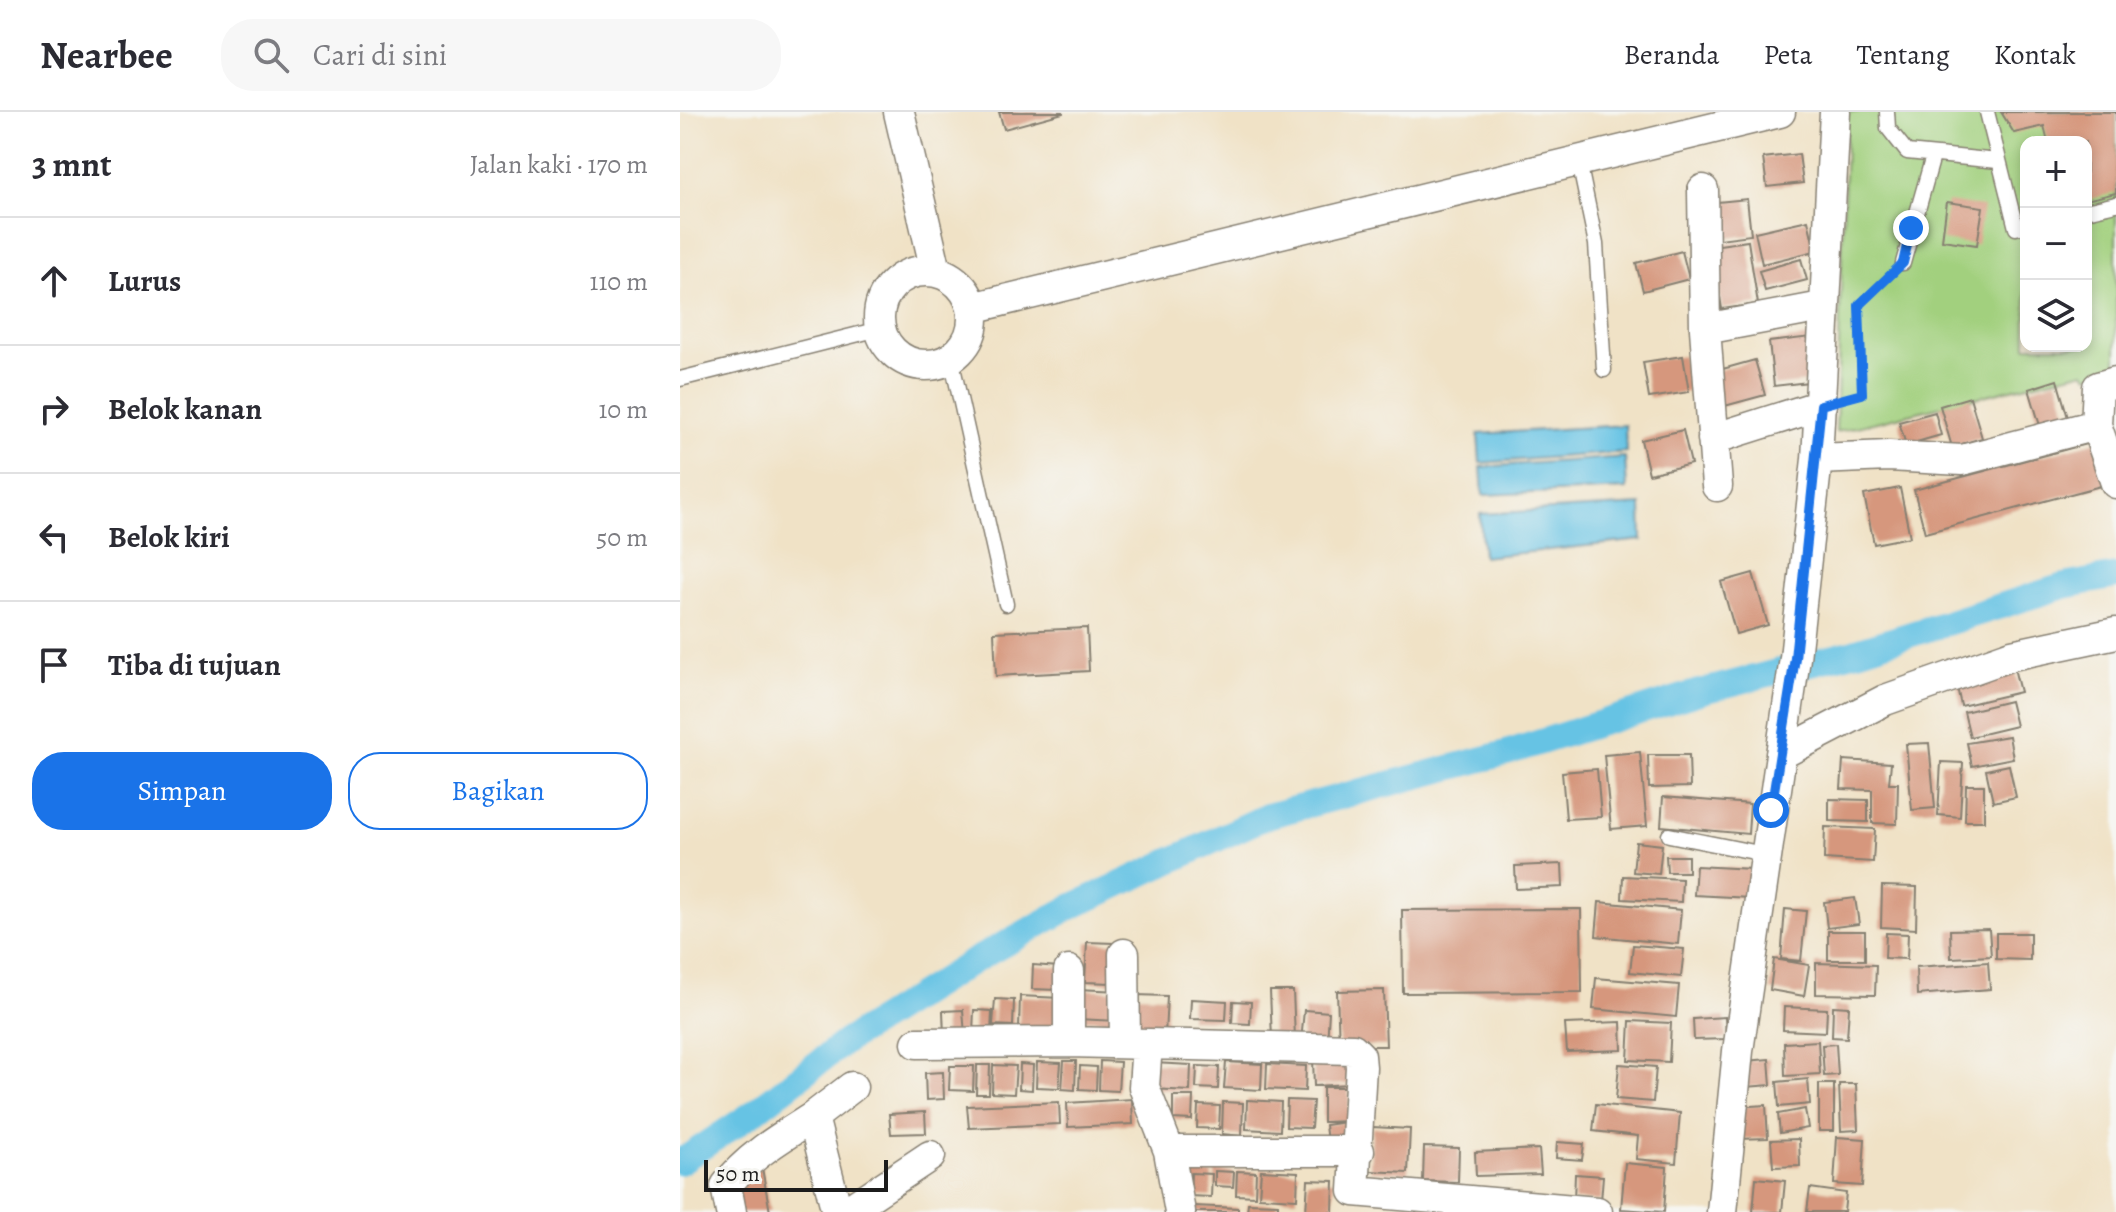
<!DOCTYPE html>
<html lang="id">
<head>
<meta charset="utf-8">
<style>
  :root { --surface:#fff; --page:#f7f7f7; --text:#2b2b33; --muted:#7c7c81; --line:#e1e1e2; --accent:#1a73e8 }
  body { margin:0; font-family:Alegreya,serif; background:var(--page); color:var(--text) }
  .controls { position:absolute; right:24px; top:24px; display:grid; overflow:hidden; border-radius:16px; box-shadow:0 4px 12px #0003 }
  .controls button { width:72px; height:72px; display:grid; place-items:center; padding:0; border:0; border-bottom:2px solid var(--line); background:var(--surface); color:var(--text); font:40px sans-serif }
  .scale { position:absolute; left:24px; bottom:20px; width:184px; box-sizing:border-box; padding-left:8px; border:4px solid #1c1c1c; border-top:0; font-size:22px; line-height:28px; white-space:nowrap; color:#1c1c1c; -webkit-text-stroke:6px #f6f6f2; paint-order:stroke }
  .stop { position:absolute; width:24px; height:24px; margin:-18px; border:6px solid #1a73e8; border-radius:50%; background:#fff }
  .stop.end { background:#1a73e8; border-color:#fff; box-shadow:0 2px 8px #0008 }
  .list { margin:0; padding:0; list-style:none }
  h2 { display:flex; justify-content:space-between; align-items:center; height:104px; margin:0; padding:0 32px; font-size:34px }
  h2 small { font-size:26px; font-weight:400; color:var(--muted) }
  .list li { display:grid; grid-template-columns:52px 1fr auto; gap:24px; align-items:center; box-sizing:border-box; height:128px; padding:0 32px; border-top:2px solid var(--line) }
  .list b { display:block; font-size:30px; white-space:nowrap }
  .list em { font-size:26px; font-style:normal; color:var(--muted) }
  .actions { display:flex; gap:16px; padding:24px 32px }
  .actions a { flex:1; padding:18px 0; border:2px solid var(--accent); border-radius:32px; text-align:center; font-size:28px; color:var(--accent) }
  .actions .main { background:var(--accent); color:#fff }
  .icon { flex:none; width:44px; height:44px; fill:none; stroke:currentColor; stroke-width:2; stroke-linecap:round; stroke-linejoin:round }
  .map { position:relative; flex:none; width:1436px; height:1100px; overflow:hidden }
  header { display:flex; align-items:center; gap:48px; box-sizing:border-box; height:112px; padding:0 40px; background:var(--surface); border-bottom:2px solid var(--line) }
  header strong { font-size:38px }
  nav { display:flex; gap:44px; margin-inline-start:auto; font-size:28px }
  .search { width:560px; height:72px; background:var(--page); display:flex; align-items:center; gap:20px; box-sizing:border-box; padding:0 28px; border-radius:32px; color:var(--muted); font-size:30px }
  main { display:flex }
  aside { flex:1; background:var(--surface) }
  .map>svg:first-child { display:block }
  .green { fill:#a2d07e; stroke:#5f764d; stroke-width:2; fill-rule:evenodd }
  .water { fill:#66c3e4; stroke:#417080; stroke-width:2 }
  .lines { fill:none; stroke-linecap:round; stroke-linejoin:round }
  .canal { stroke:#66c3e4; stroke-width:26 }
  .building { fill:#d6977d }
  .lane-casing { stroke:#867f71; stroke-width:17 }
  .street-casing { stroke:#867f71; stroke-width:33 }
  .path { stroke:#867f71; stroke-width:4; stroke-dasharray:2 6; stroke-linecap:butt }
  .lane { stroke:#fff; stroke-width:14 }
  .street { stroke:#fff; stroke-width:30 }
  .route { stroke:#1a73e8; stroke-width:10 }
</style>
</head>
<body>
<header>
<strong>Nearbee</strong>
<div class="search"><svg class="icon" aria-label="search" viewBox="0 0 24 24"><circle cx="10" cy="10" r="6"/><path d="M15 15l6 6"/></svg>Cari di sini</div>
<nav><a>Beranda</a><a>Peta</a><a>Tentang</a><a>Kontak</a></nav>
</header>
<main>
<aside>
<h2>3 mnt<small>Jalan kaki · 170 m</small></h2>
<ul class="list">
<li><svg class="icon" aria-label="ahead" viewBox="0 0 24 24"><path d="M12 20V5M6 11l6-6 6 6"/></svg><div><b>Lurus</b></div><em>110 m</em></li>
<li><svg class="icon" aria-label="right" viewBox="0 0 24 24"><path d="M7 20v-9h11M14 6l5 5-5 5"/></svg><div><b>Belok kanan</b></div><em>10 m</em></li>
<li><svg class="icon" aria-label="left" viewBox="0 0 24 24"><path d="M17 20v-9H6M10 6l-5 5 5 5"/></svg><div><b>Belok kiri</b></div><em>50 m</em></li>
<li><svg class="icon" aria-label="arrive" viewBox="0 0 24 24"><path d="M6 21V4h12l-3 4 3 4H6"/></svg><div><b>Tiba di tujuan</b></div></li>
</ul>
<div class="actions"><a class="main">Simpan</a><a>Bagikan</a></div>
</aside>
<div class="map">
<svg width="1436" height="1100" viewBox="0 0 1436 1100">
  <rect width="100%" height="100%" fill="#f6f6f2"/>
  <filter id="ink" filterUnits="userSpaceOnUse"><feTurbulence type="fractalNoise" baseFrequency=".0125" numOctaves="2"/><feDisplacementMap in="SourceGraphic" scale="16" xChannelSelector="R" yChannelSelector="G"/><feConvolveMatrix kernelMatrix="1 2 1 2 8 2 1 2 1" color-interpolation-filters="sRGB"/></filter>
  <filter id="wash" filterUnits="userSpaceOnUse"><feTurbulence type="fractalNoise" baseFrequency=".006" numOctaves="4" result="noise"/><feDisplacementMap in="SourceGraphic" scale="32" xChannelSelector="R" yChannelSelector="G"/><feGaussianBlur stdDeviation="1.8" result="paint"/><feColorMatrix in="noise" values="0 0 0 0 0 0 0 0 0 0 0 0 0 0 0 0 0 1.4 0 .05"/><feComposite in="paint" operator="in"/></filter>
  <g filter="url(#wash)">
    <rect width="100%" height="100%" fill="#f0e2c6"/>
    <path class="green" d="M1167,0H1436V256L1408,264L1405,259L1156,320ZM1346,30H1406V234H1346Z"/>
    <path class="water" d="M945,313L946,340L800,351L798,322Z
      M945,345L947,377L803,383L801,355Z
      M961,393L962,428L803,445L800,402Z"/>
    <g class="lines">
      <path class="canal" d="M0,1050L73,1001L165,930L292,850L389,796L587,704L826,641L1019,580L1174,540L1384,474L1436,464"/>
    </g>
    <g id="blocks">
      <path class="building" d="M319,0H383V1L324,17Z
        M1321,0H1436V81L1406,88V30H1368L1364,14L1334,21Z
        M1119,42L1123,71L1087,75L1083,46Z
        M1067,87L1071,123L1032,128L1028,91Z
        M1267,90L1303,95L1297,133L1262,128Z
        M1128,108L1135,139L1082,152L1075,120Z
        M1068,129L1078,192L1042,197L1032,134Z
        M1002,139L1009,167L963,179L956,151Z
        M1121,147L1127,168L1085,179L1079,159Z
        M1131,225L1137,269L1094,274L1089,230Z
        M1003,244L1009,280L969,286L963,250Z
        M1075,248L1085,283L1041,295L1032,260Z
        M1377,268L1389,309L1361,317L1349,277Z
        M1290,285L1302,326L1272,335L1260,294Z
        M1255,300L1261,323L1226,333L1219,310Z
        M1003,318L1011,352L969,362L961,328Z
        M1421,328L1432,371L1245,421L1234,378Z
        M1220,376L1230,425L1194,432L1184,383Z
        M1073,461L1088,513L1056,522L1041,470Z
        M407,516L409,559L316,564L314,520Z
        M1334,556L1340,580L1281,594L1276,570Z
        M1330,589L1336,614L1290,625L1284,600Z
        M1329,624L1333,646L1292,654L1287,631Z
        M1249,631L1255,696L1232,698L1226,632Z
        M960,640L967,714L931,717L924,643Z
        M968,643H1009L1010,675L969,676Z
        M1163,648L1211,651L1209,671H1218L1217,712L1192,711V678L1161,677Z
        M1261,650L1283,651L1280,705L1258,703Z
        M1329,653L1336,685L1313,690L1306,658Z
        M917,657L921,705L886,707L882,660Z
        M1286,673H1304V709H1285Z
        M983,685L1070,692L1068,722L981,714Z
        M1149,687L1188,688V710L1149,709Z
        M1145,715L1195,717L1193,750L1144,747Z
        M956,730L982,733L979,762L953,760Z
        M986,744H1008V760H987Z
        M882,752L883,775L836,777L835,754Z
        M1016,754L1072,757L1071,786L1014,783Z
        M943,764L1002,767L1001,790L942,787Z
        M1202,774L1237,775L1236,817L1201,815Z
        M1175,786L1179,812L1147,816L1144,790Z
        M919,790L1001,798L998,832L916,824Z
        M901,797L902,880L723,881L722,798Z
        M1105,797L1126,799L1121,849L1101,847Z
        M1309,817L1311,844L1271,846L1270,818Z
        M1148,819H1185V848H1148Z
        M1206,821L1228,822L1227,847L1205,846Z
        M1316,821H1350V848L1316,847Z
        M407,830L434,831L432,871L405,870Z
        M953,833L1004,837L1001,865L950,860Z
        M1094,847L1129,853L1124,884L1090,878Z
        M1308,850L1310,877L1237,883L1236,855Z
        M1136,851L1196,853L1195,883L1136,882Z
        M353,853L379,855L377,878L352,877Z
        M916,866L999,873L996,905L913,897Z
        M398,877L439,879L437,909L397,907Z
        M704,878L706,934H659L657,879Z
        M590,879H613L615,926L592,927Z
        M456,883L487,884L485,923L454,921Z
        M340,884L380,886L378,917L339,916Z
        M315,887L334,888L333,914L313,913Z
        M511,887L547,889L546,908L510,907Z
        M553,889L571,890L570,912L552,911Z
        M1153,894L1169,895L1167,926L1152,925Z
        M1104,895L1147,897L1146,920L1103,918Z
        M283,898L285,923L264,924L263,899Z
        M294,898L312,899L311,921L293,920Z
        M624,898L649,900L647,932L621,930Z
        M1045,905L1046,927L1014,928L1013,907Z
        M950,909L991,911L989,950L948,948Z
        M941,910L942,938L887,940L885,912Z
        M1138,929L1140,962L1105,964L1104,931Z
        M1156,932L1158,963L1144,964L1142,933Z
        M669,946L670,972L634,974L633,947Z
        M1089,947L1091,973L1066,975L1065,949Z
        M384,949H396L395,978L382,977Z
        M420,949L440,950L438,979L419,978Z
        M357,950L381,951L379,976L356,975Z
        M546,950L582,952L581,978L544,976Z
        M473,951L511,953L510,979L472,977Z
        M340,952L353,953L352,978L339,977Z
        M587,952L626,954L625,979L586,977Z
        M939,952L976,955L973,990L936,987Z
        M297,953H310L309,982H296Z
        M313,953L336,954L334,982L312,981Z
        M270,954H294L293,979L269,978Z
        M400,954L417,955L416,978L399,977Z
        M517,954L539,955L538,977L516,976Z
        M263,960L264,987L246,988L245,961Z
        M1128,967L1130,992L1099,995L1097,970Z
        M1139,972H1154V1019H1139Z
        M1159,972H1176L1178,1018L1161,1019Z
        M643,975H669V1009L643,1010Z
        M493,984H513L512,1008L493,1007Z
        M452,987L453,1012L388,1015L387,991Z
        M567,988L601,990L600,1019L566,1017Z
        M607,988L633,989L631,1016L606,1015Z
        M379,990L380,1012L289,1016L287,994Z
        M543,990L563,991L562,1024L542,1022Z
        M916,992L1000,1001L996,1051L956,1047L958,1024L913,1019Z
        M518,993L540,994L539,1017L517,1016Z
        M1086,993L1088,1026L1058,1027L1056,995Z
        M1125,997L1128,1016L1100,1021L1098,1002Z
        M245,1000L246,1021L211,1022L209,1002Z
        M673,1009L676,1035L648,1038L645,1013Z
        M692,1015L730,1017L728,1061L690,1059Z
        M1157,1025L1185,1027L1182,1074L1154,1072Z
        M1119,1027L1120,1054L1093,1055L1091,1028Z
        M877,1030L904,1032L902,1048L876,1046Z
        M744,1035L779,1036L778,1070L743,1069Z
        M859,1037L861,1062L796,1064L795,1040Z
        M945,1051L987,1055L984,1100L941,1097Z
        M82,1056L90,1100H58L54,1073L70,1070L69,1058Z
        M581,1058L618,1060L617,1087L579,1085Z
        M535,1059L554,1060L553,1075L535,1074Z
        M557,1059L576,1060L575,1084L556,1083Z
        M511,1061L532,1062L531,1085L510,1084Z
        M895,1062L923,1064L921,1089L894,1088Z
        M1076,1066L1105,1069L1102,1100H1073Z
        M628,1068L654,1069L653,1100H626Z
        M1130,1076L1166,1081L1164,1100H1127Z
        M568,1091L598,1092V1100H567Z
        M514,1094L558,1096V1100H514Z"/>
    </g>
  </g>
  <g filter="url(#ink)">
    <use href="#blocks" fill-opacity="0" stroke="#867f71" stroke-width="2"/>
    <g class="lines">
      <defs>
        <path id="lane" d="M1207,0L1208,16L1227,40L1318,49
          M1307,0L1336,116L1346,114
          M899,50L916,132L924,258
          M1406,99L1436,92
          M1223,151L1253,44
          M271,246L326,492
          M0,267L199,217
          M989,723L1084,742"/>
        <path id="street" d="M219,0L256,159
          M1023,78L1025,217L1037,374
          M199 206a47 47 0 1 1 94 0a47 47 0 1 1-94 0Z
          M292,196L1100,0
          M1025,217L1142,195
          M1416,313L1418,275L1436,270
          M1033,327L1141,293
          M1137,347L1209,344L1282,348L1416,313L1436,371
          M1101,642L1205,588L1332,543L1436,521
          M444,842L445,931
          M389,859V930
          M237,931L389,930L673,937L680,944L681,955L674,1079L917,1100
          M467,932L464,975L489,1039L500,1100
          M489,1039H679
          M51,1100L46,1074C68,1044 102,1025 133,1005
          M157,1100L133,1005L172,975
          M166,1100L250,1044
          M1042,1100L1058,939L1115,546L1137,347L1155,0"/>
      </defs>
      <use href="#lane" class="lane-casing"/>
      <use href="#street" class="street-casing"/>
      <path class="path" d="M1166,286L1182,282L1179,193L1209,164"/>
      <use href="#lane" class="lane"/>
      <use href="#street" class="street"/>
    </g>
  </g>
  <g class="lines" filter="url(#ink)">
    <path class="route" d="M1091,698L1115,546L1141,293L1182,282L1179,193L1223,151L1231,116"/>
  </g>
</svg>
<div class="controls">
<button>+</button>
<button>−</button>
<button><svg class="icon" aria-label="layers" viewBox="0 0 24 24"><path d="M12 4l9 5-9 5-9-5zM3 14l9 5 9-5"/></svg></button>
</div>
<div class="scale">50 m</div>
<div class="stop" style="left:1091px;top:698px"></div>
<div class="stop end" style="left:1231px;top:116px"></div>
</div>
</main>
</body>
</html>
